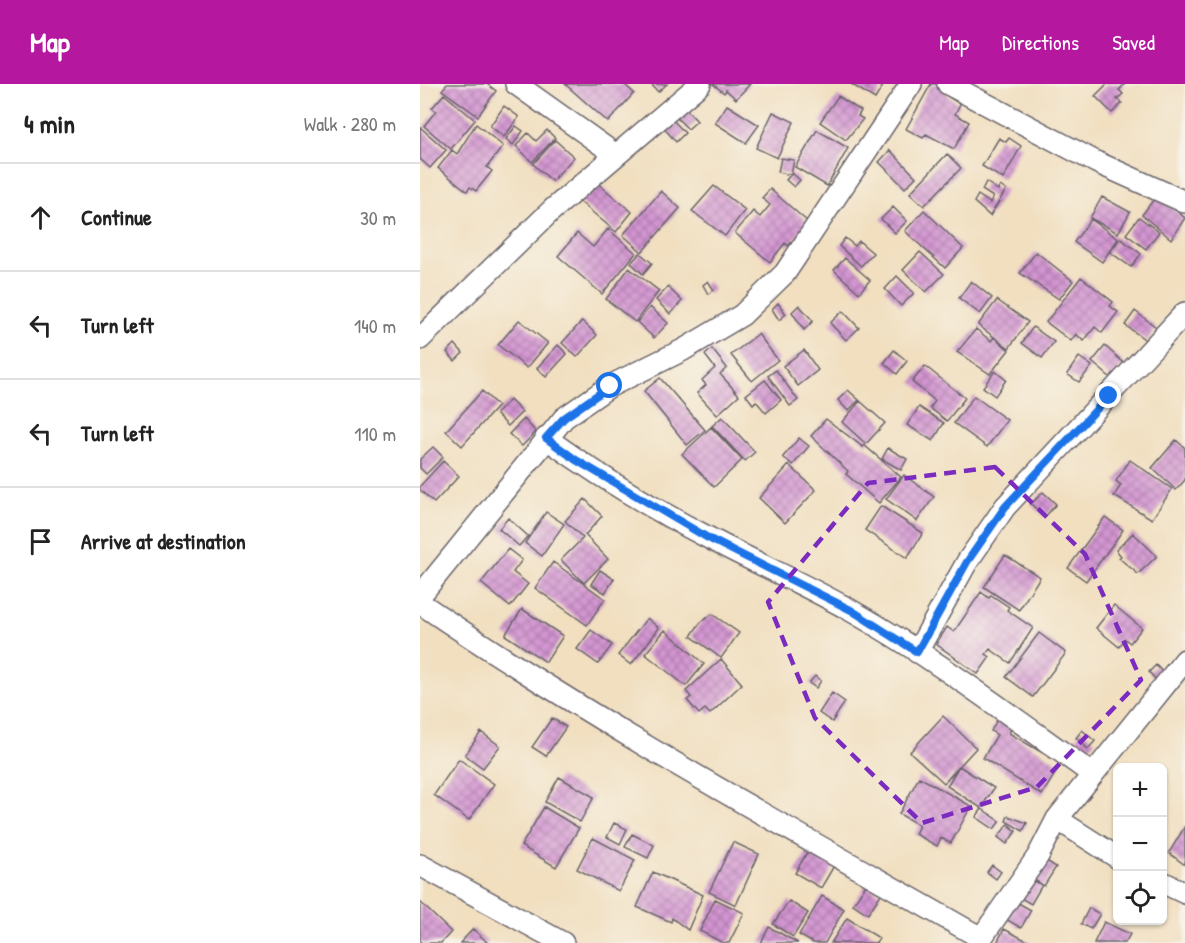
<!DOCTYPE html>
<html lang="en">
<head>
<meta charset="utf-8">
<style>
  :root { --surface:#fff; --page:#f6f6f6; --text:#222; --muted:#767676; --line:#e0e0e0; --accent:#b5179e }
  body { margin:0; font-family:"Patrick Hand",sans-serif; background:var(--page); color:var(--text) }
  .controls { position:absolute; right:18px; bottom:18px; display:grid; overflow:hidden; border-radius:9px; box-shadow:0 2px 4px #0004 }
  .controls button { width:54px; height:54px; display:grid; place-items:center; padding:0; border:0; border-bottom:2px solid var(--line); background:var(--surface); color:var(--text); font:30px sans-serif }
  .stop { position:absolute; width:18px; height:18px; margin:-14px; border:4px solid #1a73e8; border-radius:50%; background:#fff }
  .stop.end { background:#1a73e8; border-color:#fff; box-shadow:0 2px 6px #0008 }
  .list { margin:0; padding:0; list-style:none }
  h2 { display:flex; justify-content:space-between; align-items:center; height:78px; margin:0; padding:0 24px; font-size:26px }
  h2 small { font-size:20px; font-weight:400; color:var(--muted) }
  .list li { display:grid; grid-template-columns:39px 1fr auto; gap:18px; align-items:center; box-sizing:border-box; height:108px; padding:0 24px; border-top:2px solid var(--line) }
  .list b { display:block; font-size:22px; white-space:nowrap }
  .list em { font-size:20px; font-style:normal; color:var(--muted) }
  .icon { flex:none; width:33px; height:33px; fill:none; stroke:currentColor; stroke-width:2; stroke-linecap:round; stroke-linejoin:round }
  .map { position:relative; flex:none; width:765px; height:859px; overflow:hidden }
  header { display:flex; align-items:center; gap:36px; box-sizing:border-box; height:84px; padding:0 30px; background:var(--accent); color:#fff }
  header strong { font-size:28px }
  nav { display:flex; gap:33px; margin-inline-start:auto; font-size:21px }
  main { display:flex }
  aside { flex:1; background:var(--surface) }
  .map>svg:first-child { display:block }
  .building { fill:url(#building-cross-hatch) }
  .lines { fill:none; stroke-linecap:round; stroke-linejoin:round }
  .minor-casing { stroke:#6a646a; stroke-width:24 }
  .minor { stroke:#fff; stroke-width:21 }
  .route { stroke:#1a73e8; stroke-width:8 }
  .marked { fill:none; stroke:#7b2cbf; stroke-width:4.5; stroke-dasharray:12 8; stroke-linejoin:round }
</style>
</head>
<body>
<header>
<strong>Map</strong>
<nav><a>Map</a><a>Directions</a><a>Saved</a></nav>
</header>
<main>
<aside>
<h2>4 min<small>Walk · 280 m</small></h2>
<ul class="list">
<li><svg class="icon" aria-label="ahead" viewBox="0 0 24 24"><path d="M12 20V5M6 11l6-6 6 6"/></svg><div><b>Continue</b></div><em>30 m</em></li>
<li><svg class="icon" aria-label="left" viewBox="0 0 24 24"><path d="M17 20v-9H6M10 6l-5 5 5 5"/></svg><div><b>Turn left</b></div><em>140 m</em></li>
<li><svg class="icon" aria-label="left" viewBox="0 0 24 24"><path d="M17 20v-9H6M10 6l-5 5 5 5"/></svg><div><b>Turn left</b></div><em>110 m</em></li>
<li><svg class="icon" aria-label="arrive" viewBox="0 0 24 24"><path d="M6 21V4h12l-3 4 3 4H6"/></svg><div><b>Arrive at destination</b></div></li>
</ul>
</aside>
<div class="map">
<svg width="765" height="859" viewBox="0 0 765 859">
  <defs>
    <pattern id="building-cross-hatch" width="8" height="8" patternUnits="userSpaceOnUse" patternTransform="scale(1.5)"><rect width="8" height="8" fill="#d395d1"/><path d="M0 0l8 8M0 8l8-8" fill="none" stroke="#ab79ab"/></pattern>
  </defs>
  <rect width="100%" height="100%" fill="#f7f3e8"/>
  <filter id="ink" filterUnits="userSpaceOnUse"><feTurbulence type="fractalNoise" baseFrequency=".0167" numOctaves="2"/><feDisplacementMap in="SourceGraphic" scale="12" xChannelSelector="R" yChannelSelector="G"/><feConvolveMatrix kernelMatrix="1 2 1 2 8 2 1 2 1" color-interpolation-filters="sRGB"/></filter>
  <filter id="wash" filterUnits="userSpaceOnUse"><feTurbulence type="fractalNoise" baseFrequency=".008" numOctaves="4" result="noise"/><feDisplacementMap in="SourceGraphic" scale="24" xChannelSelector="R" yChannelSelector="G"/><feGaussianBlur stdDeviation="1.35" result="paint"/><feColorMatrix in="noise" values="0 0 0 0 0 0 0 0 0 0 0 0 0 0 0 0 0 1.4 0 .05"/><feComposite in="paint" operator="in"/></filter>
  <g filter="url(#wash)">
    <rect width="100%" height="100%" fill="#f1dfc0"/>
    <g id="blocks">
      <path class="building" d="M27,0H67L76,7L58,32L22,6Z
        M145,0H204L214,9L188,38Z
        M231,0H247L238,8Z
        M293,0H330L316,15L306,6L304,9Z
        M431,0H464L455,15Z
        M511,0H524L531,4L527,12L540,20L535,30L549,38L534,65L506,50L503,54L486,45Z
        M687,0H705L699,6L703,10L697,15L702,19L692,29L675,12Z
        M24,10L55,36L31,65L4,42L16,27L12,24Z
        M418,12L441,27L438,32L443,35L426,56L400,38Z
        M307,21L339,41L326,59L295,39Z
        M84,22L99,33L84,53L70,42Z
        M265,24L277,37L268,45L256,33Z
        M353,28L374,38L357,74L336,64Z
        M253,36L265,49L256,58L244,44Z
        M56,40L83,62L67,83L72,87L56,107L50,103L47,107L18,84L32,66L37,70Z
        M96,42L103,47L93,61L86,55Z
        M0,43L26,66L10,84L0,75Z
        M127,46L135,54L112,78L96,62L108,49L116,57Z
        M397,46L428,64L407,102L375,83Z
        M579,54L586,58L589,54L601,62L583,95L562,82Z
        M135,56L154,73L132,97L113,80Z
        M470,66L496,93L485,104L459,78Z
        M527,70L541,84L504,122L490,109Z
        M361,74L374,76L371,91L358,88Z
        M372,89L380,96L374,103L366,96Z
        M175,97L212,128L196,148L159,117Z
        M566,98L578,106L580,102L586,106L570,132L554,118L558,111L570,119L573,113L562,106Z
        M294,102L325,126L305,152L272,127Z
        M350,105L388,138L368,162L365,159L350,178L315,149L333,127L340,133L350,121L342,114Z
        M241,107L260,124L222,168L203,151Z
        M737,111L765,134L751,155L722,131Z
        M682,113L710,128L698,149L670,134Z
        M473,123L487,137L475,149L461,135Z
        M504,126L543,164L525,184L485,147Z
        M719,133L739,148L726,165L706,150Z
        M671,135L698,155L682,178L654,158Z
        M188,145L216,169L182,210L138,172L157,149L173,163Z
        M425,154L435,162L439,157L453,169L441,182L419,162Z
        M700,154L721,170L711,183L690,168Z
        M500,168L524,190L506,208L483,186Z
        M616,168L653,197L639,215L600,189Z
        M220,169L232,179L223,190L211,179Z
        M425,174L450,196L439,209L414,186Z
        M209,184L239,207L215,238L186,215Z
        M477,192L494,209L481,222L465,205Z
        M661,193L693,218L690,222L698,228L682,249L675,243L664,257L656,250L651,257L626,238Z
        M288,197L294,206L288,210L283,201Z
        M551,197L572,214L560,230L539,214Z
        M248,203L262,217L250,230L236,216Z
        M577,216L608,238L589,264L558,241Z
        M358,219L366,230L359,236L352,225Z
        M379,221L393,237L384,246L372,228Z
        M230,223L248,239L234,254L217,238Z
        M423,227L439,244L426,256L410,239Z
        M715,227L736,243L727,257L705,241Z
        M99,236L128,259L107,284L78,261Z
        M162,237L177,251L157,273L142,259Z
        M613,243L634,258L622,274L602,259Z
        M556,245L571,257L574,253L589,266L570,290L537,268Z
        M338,250L358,276L332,297L311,271Z
        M35,260L43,269L35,277L27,268Z
        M138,261L147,270L126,293L117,284Z
        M685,262L704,279L691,294L672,278Z
        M292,265L307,284L300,290L319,311L297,331L277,309L286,301L282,296L295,284L285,271Z
        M384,266L398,286L378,302L363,282Z
        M474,266L487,277L477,290L464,279Z
        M659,273L672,282L659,298L647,290Z
        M505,282L545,314L527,337L510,324L515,317L492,298Z
        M356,286L378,316L370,322L348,292Z
        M575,287L586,296L575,312L563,303Z
        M240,294L285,346L267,361L224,307Z
        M345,296L361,316L346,329L336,317L333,320L326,311Z
        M428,306L439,316L428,327L418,316Z
        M62,307L78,322L42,362L26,347Z
        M554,312L587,336L567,363L534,339Z
        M90,316L102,328L88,342L76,330Z
        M440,317L465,339L446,360L422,338Z
        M499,323L524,339L513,357L487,341Z
        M302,333L335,368L325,377L292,342Z
        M104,335L116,348L102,362L89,350Z
        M406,335L443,363L444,361L481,393L459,419L426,390L428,387L391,352Z
        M291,343L322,376L294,403L262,370Z
        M379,354L389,362L373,381L363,373Z
        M756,356L765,364V396L756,406L732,384Z
        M13,363L23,373L6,390L0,384V375Z
        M468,364L487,375L481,386L462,375Z
        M710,376L752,405L732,435L694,412L701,401L696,397Z
        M23,377L39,392L14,419L0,406V402Z
        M369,381L396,406L365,439L339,414Z
        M484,391L514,413L497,437L466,415Z
        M623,408L636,420L625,433L611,420Z
        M165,415L182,432L165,451L188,475L164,499L141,476L163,454L145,437Z
        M461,422L503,449L487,474L445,446Z
        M126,428L144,440L122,472L105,459Z
        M685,433L703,446L666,497L648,484Z
        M88,434L108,452L99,462L79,445Z
        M713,449L737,472L718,490L699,474L701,472L696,466Z
        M88,465L102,476L93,488L108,500L90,523L61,499Z
        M585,471L620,493L599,526L564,503Z
        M133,478L185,515L167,541L115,504Z
        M180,486L194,495L185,509L171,500Z
        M561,508L569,514L571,511L589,523L587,526L613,544L590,579L570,565L566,570L570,573L558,590L516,560L527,543L534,548Z
        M694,521L722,544L710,559L705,555L699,563L676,544Z
        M102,525L143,552L126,578L85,551Z
        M292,530L319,549L301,574L271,552L280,539Z
        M227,534L239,544L211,581L198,571Z
        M171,546L192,561L178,580L157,565Z
        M245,546L284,580L266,602L225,570Z
        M619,549L646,569L613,613L586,593Z
        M301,575L322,600L290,630L285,625L279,630L267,616L271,613L266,607Z
        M736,581L743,589L735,595L729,588Z
        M395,592L401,597L396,604L389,599Z
        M412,609L425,618L412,638L399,629Z
        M523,632L556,664L524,699L490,668Z
        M132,634L146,643L126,672L112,663Z
        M578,634L592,643L589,649L641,680L622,711L563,674L577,651L571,647Z
        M662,646L675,657L668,665L656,654Z
        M61,648L80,662L63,684L45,671Z
        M39,675L74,700L49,736L14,711Z
        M539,682L574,704L561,724L527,702Z
        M139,693L174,713L160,738L125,718Z
        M499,693L551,722L531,759L521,754L517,762L495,750L499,741L479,730Z
        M124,723L159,744L136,783L101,762Z
        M562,725L580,737L574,745L556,733Z
        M588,732L607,739L603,747L586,737Z
        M194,739L207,745L200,760L187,753Z
        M588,740L596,747L587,760L578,753Z
        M765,742V781L749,769Z
        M212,750L234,761L228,774L205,763Z
        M173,754L215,776L199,807L157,785Z
        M313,758L339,770L316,821L289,808Z
        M389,765L415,780L401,804L375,789Z
        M625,776L636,783L624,802L611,794Z
        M572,781L581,788L576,795L567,788Z
        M233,788L283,811L268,846L252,834L251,838L217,823Z
        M609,794L622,801L611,820L599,813Z
        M446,801L461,810L448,830L433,820Z
        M402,812L424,825L405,859H393L379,851Z
        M295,815L324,829L309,859H303L280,847Z
        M593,816L611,826L601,844L584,834Z
        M369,817L388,829L373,853L353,840Z
        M0,818L31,848L21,859H0Z
        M669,824L680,830L671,845L661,840Z
        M427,834L459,854L456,859H411Z
        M684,838L710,850L705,859H674Z
        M349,843L378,859H341Z
        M53,845L68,859H40Z
        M584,845L611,859H577Z"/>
    </g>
  </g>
  <g filter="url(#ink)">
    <use href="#blocks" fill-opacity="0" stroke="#6a646a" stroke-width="1.5"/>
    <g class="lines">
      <defs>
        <path id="minor" d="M96,0L196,71
          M528,0L676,78L765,118
          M0,255L132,126L280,0
          M126,354C177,391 233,425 289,454C336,479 384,500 430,526C515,574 592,633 671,689
          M0,512L144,334L190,302L263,266L322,231L365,189L491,0
          M0,519C180,642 372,746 561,854
          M497,568L547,478L585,423L765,229
          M637,735L698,774
          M0,781L143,859
          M742,798L765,809
          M558,859L618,772L637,735L765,576"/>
      </defs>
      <use href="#minor" class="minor-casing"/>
      <use href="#minor" class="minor"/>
    </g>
  </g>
  <g class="lines" filter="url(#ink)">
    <path class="route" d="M190,302L144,334L126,354L156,376L288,454L431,526L497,568L547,478L585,423L689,312"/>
  </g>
  <path class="marked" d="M575,383L665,470L721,596L617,703L502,739L395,634L348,518L448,399Z"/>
</svg>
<div class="controls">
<button>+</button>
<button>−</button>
<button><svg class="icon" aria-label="locate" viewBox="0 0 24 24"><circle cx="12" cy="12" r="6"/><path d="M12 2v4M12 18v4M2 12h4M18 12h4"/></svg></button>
</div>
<div class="stop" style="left:190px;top:302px"></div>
<div class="stop end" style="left:689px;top:312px"></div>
</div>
</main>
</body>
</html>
